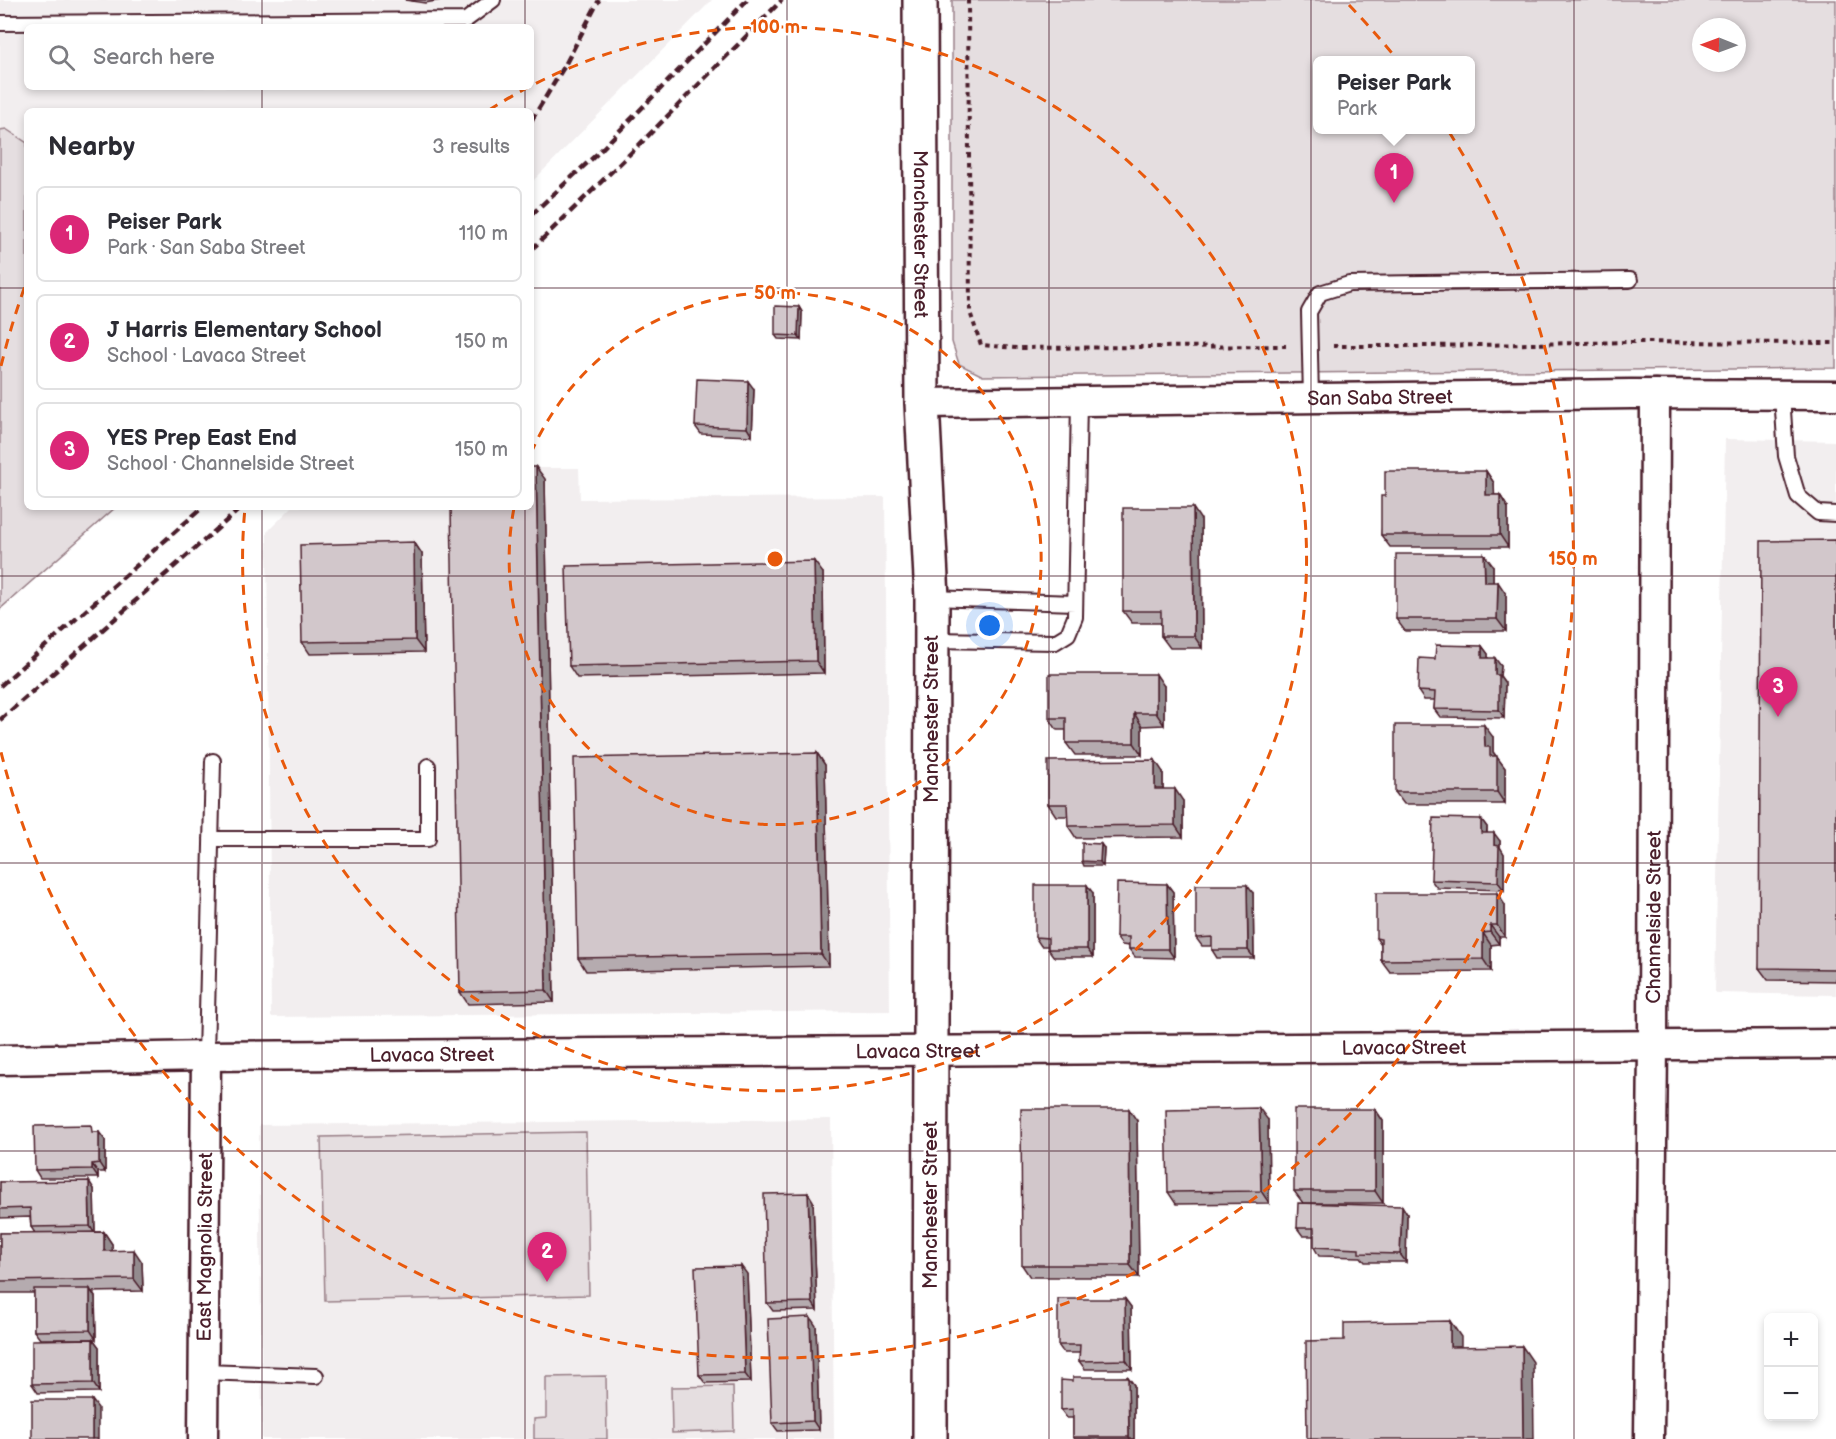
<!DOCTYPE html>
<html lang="en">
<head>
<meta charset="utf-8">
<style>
  :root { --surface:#fff; --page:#f2f2f3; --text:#2b2b33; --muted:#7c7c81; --line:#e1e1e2; --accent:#db2777 }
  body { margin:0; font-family:"Balsamiq Sans",sans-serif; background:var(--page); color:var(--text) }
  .controls { position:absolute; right:18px; bottom:18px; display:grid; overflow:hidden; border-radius:9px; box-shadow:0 3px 9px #0003 }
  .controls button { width:54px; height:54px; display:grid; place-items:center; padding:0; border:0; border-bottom:2px solid var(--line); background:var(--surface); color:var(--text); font:30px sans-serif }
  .compass { position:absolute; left:1692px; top:18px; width:54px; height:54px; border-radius:50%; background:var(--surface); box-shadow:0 3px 9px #0003; rotate:271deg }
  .you { position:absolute; left:990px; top:626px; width:21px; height:21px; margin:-15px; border:4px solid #fff; border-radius:50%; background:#1a73e8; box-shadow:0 0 0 9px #1a73e833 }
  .badge { display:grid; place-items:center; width:39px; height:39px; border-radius:50%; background:var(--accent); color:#fff; font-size:20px; font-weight:700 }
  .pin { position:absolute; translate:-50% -50px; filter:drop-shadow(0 2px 3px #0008) }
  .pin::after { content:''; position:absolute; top:32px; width:21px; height:18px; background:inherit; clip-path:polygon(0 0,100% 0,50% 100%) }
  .popup { position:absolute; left:1313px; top:56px; width:162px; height:78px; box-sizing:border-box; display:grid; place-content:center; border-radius:9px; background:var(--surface); filter:drop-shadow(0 2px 4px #0005); font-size:20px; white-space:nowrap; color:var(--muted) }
  .popup b { font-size:22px; color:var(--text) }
  .popup::after { content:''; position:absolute; left:50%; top:100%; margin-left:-12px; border:12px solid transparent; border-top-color:var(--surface) }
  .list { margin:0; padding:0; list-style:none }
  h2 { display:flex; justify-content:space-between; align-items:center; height:78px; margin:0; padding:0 24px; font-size:26px }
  h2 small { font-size:20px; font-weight:400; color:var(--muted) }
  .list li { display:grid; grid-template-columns:39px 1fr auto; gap:18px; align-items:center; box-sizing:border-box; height:96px; margin:0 12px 12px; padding:0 12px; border:2px solid var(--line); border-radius:9px }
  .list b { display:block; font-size:22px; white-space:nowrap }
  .list p { margin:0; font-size:20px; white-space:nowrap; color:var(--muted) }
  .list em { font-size:20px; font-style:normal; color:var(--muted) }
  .icon { flex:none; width:33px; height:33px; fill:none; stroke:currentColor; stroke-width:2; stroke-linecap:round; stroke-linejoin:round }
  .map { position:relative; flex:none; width:1836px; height:1439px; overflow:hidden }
  .search { position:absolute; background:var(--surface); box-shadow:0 3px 9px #0003; left:24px; top:24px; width:510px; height:66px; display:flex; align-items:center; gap:15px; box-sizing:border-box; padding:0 21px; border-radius:9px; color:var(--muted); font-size:22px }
  .panel { position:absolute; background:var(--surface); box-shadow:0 3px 9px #0003; left:24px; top:108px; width:510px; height:402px; border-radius:9px }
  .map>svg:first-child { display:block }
  .built { fill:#f2eeef; fill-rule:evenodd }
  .green { fill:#e5dee0; stroke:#987e86; stroke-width:1.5; fill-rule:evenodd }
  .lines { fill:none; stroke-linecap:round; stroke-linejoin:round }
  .lane-casing { stroke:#4a1f2b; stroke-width:18 }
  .street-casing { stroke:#4a1f2b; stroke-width:33 }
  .secondary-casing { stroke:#4a1f2b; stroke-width:38 }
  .path { stroke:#4a1f2b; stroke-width:4; stroke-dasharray:4.5 4.5; stroke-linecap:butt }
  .lane { stroke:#fff; stroke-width:14 }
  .street { stroke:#fff; stroke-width:28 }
  .secondary { stroke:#fff; stroke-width:33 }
  .rail { stroke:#4a1f2b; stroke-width:4.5; stroke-dasharray:9 4.5; stroke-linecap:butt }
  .wall { fill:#b5abaf; stroke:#4a1f2b; stroke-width:1.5 }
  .shaded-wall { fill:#938b8e; stroke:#4a1f2b; stroke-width:1.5 }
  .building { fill:#d2c7cb; stroke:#4a1f2b; stroke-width:1.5 }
  .grid { fill:none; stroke:#4a1f2b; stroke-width:1.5; stroke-opacity:0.55 }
  .ring { fill:none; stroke:#e8590c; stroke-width:3; stroke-dasharray:10 8 }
  .labels { text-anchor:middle; stroke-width:5; stroke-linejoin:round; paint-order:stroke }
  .street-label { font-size:20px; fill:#4a1f2b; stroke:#fff }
  .centre { fill:#e8590c; stroke:#fff; stroke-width:3 }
  .ring-label { font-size:18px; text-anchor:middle; font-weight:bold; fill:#e8590c; stroke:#fff; stroke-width:5; stroke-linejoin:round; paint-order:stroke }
</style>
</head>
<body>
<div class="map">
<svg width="1836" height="1439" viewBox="0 0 1836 1439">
  <rect width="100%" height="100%" fill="#fff"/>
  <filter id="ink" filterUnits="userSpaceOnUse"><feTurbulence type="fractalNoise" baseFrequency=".0167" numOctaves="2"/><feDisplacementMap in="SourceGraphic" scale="12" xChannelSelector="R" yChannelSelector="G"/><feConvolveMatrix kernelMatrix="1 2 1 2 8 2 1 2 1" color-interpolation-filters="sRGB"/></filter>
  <g filter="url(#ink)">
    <path class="built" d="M0,0H712L531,183V111H27V143L6,129L0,130ZM27,27H531V87H27Z
      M1725,439L1836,441V995L1715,993Z
      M531,468H579L580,499L885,497L890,1011L271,1017L267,532L292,507H531Z
      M831,1119L834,1439H262L259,1125Z"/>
    <path class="green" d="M952,0H1836V368L983,376L959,364L952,342ZM1701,27H1737V63H1701ZM1318,61H1470V130H1318Z
      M6,129L27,143V507H116L0,609V130Z
      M586,1132L589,1295L325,1301L321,1137Z
      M606,1376L607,1439H534V1419L546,1418V1377Z
      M733,1386L734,1431L672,1433L671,1387Z"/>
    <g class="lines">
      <defs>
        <path id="lane" d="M0,23L466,20L493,0
          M1782,395L1786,456L1798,496L1818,513L1836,514
          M1311,398L1309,312L1320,293L1349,284L1630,280
          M932,598L1075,603
          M932,640L1055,642L1068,634L1075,617L1079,401
          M211,839H428V766
          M206,1056L213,761
          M203,1372L316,1376"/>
        <g id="street">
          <path id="s1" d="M922,403L1631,394L1836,395"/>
          <path id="s2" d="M0,1060L206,1056L1836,1044"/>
          <path id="s3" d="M203,1439L206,1056"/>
          <path id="s4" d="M1649,1439L1653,1045L1655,394"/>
        </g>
        <g id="secondary">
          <path id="s5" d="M920,0L922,403L932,598L930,1439"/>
        </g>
      </defs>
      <use href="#lane" class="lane-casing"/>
      <use href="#street" class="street-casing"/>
      <use href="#secondary" class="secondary-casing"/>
      <path class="path" d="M968,0L970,312L981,345L1016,348L1286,346
        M1333,346H1429L1631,342L1836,343"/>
      <use href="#lane" class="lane"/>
      <use href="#street" class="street"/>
      <use href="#secondary" class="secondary"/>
      <path class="rail" d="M531,121L564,67L599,0
        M531,215L598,153L747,0
        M531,250L635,149L782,0
        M0,686L203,507
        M0,720L242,507"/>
    </g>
    <path class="wall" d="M405,0H442L425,3Z
      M799,307L802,312L801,340L778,339L775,335Z
      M754,389L752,436L701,434L695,426Z
      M1486,471L1494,483V495H1500L1508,508V547H1390L1381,535L1385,496Z
      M545,479L554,1002L468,1004L460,992Z
      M1201,520L1202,648H1170L1161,636V623H1132L1123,611Z
      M1836,540V981L1768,980L1759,968Z
      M414,542L422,554L424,652L310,654L302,642Z
      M1493,566V582L1506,594V631H1405L1396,619Z
      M823,573L824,673L577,678L569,666Z
      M1482,646L1488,654V658L1501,666L1500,676L1505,683L1504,718L1440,717L1434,709L1435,700H1424L1418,691L1435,659Z
      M1164,686V725L1142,726V755H1075L1066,743V730H1057L1049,718Z
      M1493,737V752L1505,768V804H1404L1395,792Z
      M817,753L825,765L829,966L586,971L578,958Z
      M1163,772V789L1183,801V837L1076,838L1068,826V816H1056L1048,804Z
      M1481,819L1487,827V833L1500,841V847L1504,854V890L1437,888L1431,880Z
      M1104,848L1103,866H1084L1082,861Z
      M1167,884L1173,892L1174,958L1135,957L1129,949V946L1122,945L1116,937Z
      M1093,893V957H1054L1048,949V946H1041L1035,937Z
      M1253,893L1254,958H1217L1212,950V946H1202L1196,938Z
      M1505,905V937H1499V944L1491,945V971L1390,972L1381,960V945L1376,938Z
      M1375,1109L1383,1121V1203H1303L1294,1191Z
      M1268,1120L1269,1203L1176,1204L1168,1192Z
      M1137,1121L1139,1277H1030L1022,1265Z
      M96,1132L105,1140V1172H98V1178H40L35,1170Z
      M0,1182L94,1189L95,1232H104L112,1244V1251L142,1262L143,1291L92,1292L95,1297L96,1339H40L34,1331V1293H0V1233H35L31,1227L30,1217L0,1218Z
      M813,1201L817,1310L773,1311L767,1303Z
      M1402,1206L1407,1214L1406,1262H1365L1361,1257L1319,1256L1314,1247V1236H1303L1297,1228Z
      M747,1274L751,1382L705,1383L699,1375Z
      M1125,1299L1131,1307L1132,1369H1085L1079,1361L1080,1353H1064L1058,1345Z
      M816,1326L819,1430L778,1431L772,1423Z
      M93,1339L99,1347V1392L38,1393L32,1384Z
      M1128,1377L1134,1385V1439H1075L1073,1437V1418H1067L1061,1410L1073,1381Z"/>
    <path class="shaded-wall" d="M799,307L802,312L801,340L798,336Z
      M748,381L754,389L752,436L747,428Z
      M536,467L545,479L554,1002L546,990Z
      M1486,471L1494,483L1495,507L1486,495Z
      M1500,495L1508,508V547L1500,535Z
      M1193,508L1201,520L1202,648L1194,636Z
      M414,542L422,554L424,652L415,640Z
      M1484,554L1493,566V594L1485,582Z
      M814,561L823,573L824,673L816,661Z
      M1498,582L1506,594V631L1497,619Z
      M1482,646L1488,654V666L1482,658Z
      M1495,658L1501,666L1500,676L1505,683L1504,718L1499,710L1495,675Z
      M1156,674L1164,686V725L1156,713Z
      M1134,713L1142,726V755L1134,743Z
      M1484,725L1493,737V752L1505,768V804L1497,792L1485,747Z
      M817,753L825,765L829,966L821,954Z
      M1155,760L1163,772V802L1155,789Z
      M1175,789L1183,801V837L1175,825Z
      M1481,819L1487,827L1486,841L1481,833Z
      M1494,833L1500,841V847L1504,854V890L1498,882L1494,845Z
      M1101,844L1104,848L1103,866L1100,862Z
      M1167,884L1173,892L1174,958L1168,949Z
      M1087,885L1093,893V957L1087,949Z
      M1247,885L1253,893L1254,958L1248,950Z
      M1497,893L1505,905V937L1497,925Z
      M1490,925L1499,937V944L1490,932Z
      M1483,933L1491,945V971L1483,959Z
      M1259,1108L1268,1120L1269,1203L1261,1191Z
      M1129,1109L1137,1121L1139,1277L1130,1265Z
      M1375,1109L1383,1121V1203L1375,1191Z
      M99,1132L105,1140V1172L99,1163Z
      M92,1164L98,1172V1178L92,1169Z
      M89,1181L94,1189L95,1234L90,1226Z
      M808,1193L813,1201L817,1310L812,1302Z
      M1402,1206L1407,1214L1406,1262L1400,1254Z
      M104,1232L112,1244L113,1263L104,1251Z
      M134,1250L142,1262L143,1291L134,1279Z
      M741,1266L747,1274L751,1382L745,1374Z
      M90,1289L95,1297L96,1339L90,1330Z
      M1125,1299L1131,1307L1132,1369L1126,1360Z
      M810,1317L816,1326L819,1430L813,1421Z
      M1450,1321L1461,1337V1363L1450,1347Z
      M93,1339L99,1347V1392L93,1383Z
      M1522,1346L1533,1362L1534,1439H1523Z
      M1128,1377L1134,1385V1439H1130L1129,1437Z
      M92,1400L98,1408V1439H92Z"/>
    <path class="building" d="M775,306L799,307L798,336L775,335Z
      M697,379L748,381L747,428L695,426Z
      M531,467H536L546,990L460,992L451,507H531Z
      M1385,471H1486V495H1500V535H1381V496H1385Z
      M1123,508H1193L1194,636H1161V611H1123Z
      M1836,540V969L1759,968L1761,541Z
      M414,542L415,640L302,642L300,545Z
      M1396,554H1484L1485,582H1498L1497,619H1396Z
      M814,561L816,661L569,666L566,566Z
      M1436,645L1482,646V658H1495V675H1499V710L1434,709L1435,692L1418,691L1419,658L1435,659Z
      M1049,674H1156V713H1134V743H1066V718H1049Z
      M1395,725H1484L1485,747H1490V756H1497V792H1395Z
      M817,753L821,954L578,958L574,758Z
      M1155,760V789H1175V825L1068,826L1067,804H1048V761Z
      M1433,818L1481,819V833H1494V845L1499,846L1498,882L1431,880Z
      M1082,843L1101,844L1100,862L1082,861Z
      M1117,883L1167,884L1168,949H1129V937H1116Z
      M1035,885H1087V949H1048V938L1035,937Z
      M1196,885H1247L1248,950H1212V937L1196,938Z
      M1376,893H1497V925H1490V932L1483,933V959L1381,960V939L1376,938Z
      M1259,1108L1261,1191L1168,1192L1166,1110Z
      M1021,1109H1129L1130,1265H1022Z
      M1294,1109H1375V1191H1294Z
      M91,1125L92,1132H99V1163L92,1164V1169L35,1170L34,1126Z
      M89,1181L90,1226L31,1227L30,1208L0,1209V1182Z
      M808,1193L812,1302L767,1303L764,1194Z
      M1298,1203L1402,1206L1400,1254L1359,1253V1249L1314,1247V1228H1297Z
      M104,1232V1251L134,1250V1279L0,1281V1233Z
      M741,1266L745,1374L699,1375L695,1267Z
      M34,1289H90V1330L34,1331Z
      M1058,1299H1125L1126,1360L1079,1361L1080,1345H1058Z
      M810,1317L813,1421L772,1423L768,1319Z
      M1450,1321V1347L1522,1346L1523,1439H1307L1306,1341L1344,1340V1323Z
      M93,1339V1383L32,1384V1340Z
      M1073,1377H1128L1129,1437H1073V1409L1061,1410V1380L1073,1381Z
      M32,1400H92V1439H32Z"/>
  </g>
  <path class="grid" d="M262,0V27M525,0V27M787,0V1439M1049,0V1439M1311,0V1439M1574,0V1439M262,87V111M525,87V111M0,288H27M531,288H1836M262,507V1439M525,507V1439M0,576H1836M0,863H1836M0,1151H1836"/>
  <g class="ring">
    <path d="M531 453A266 266 0 1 1 514 508"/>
    <path d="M489 110A532 532 0 1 1 245 508"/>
    <path d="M1 366A798 798 0 0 1 25 286M1349 5A798 798 0 1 1 1 752"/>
  </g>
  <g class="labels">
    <g class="street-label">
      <text dy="7" stroke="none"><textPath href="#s5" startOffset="234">Manchester Street</textPath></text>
      <text dy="7" stroke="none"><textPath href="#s1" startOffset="458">San Saba Street</textPath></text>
      <text transform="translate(931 719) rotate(-90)" y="7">Manchester Street</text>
      <text dy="7" stroke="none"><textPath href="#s4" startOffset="522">Channelside Street</textPath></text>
      <text dy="7" stroke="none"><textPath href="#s2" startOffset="1404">Lavaca Street</textPath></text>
      <text dy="7" stroke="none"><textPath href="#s2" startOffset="918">Lavaca Street</textPath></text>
      <text dy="7" stroke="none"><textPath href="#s2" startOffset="432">Lavaca Street</textPath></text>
      <text transform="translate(930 1205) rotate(-90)" y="7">Manchester Street</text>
      <text dy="7" stroke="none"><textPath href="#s3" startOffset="192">East Magnolia Street</textPath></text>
    </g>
  </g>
  <circle cx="775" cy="559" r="9" class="centre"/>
  <g class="ring-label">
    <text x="775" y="33">100 m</text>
    <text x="775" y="299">50 m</text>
    <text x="1573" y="565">150 m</text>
  </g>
</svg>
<div class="controls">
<button>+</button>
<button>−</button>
</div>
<svg class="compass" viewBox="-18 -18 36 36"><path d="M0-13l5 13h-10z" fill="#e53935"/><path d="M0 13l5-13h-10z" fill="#7c7c81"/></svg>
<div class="you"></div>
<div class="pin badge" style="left:1394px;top:203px">1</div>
<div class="popup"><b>Peiser Park</b>Park</div>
<div class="pin badge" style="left:547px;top:1282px">2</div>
<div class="pin badge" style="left:1778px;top:717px">3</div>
<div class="search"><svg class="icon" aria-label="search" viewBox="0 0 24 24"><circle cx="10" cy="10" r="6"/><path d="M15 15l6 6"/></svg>Search here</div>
<section class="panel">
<h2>Nearby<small>3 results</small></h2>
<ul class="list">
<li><span class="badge">1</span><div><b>Peiser Park</b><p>Park · San Saba Street</p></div><em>110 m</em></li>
<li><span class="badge">2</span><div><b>J Harris Elementary School</b><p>School · Lavaca Street</p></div><em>150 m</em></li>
<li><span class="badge">3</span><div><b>YES Prep East End</b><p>School · Channelside Street</p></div><em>150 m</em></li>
</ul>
</section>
</div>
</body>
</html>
